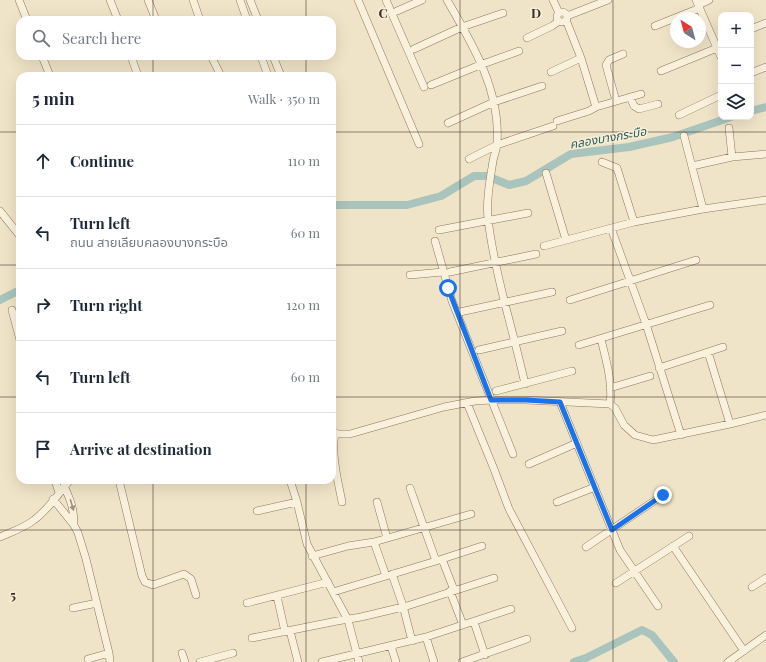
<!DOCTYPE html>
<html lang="en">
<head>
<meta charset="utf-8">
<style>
  :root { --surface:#fff; --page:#f6f6f7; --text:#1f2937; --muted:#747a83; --line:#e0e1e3 }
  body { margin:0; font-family:"Playfair Display","Noto Sans Thai",serif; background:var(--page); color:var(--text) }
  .controls { position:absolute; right:12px; top:12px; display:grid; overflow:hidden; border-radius:8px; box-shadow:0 4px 16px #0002 }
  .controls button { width:36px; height:36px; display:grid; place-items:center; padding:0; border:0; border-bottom:1px solid var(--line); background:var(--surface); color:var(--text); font:20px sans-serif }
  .compass { position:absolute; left:670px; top:12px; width:36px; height:36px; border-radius:50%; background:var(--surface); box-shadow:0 4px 16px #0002; rotate:324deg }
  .stop { position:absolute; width:12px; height:12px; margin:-9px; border:3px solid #1a73e8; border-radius:50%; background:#fff }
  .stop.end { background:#1a73e8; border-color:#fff; box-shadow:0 1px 4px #0008 }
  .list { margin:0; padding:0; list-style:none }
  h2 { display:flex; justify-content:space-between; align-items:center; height:52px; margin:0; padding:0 16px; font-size:17px }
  h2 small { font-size:13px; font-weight:400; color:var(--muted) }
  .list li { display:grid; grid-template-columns:26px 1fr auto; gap:12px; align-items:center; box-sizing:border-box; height:72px; padding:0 16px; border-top:1px solid var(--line) }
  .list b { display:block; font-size:15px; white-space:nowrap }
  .list p { margin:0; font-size:13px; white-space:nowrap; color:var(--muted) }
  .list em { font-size:13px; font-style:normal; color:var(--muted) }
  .icon { flex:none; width:22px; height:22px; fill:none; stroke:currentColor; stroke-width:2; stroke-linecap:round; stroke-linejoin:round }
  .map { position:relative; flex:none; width:766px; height:662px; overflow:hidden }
  .search { position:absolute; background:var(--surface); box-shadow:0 4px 16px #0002; left:16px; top:16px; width:320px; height:44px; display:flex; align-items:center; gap:10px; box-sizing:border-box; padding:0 14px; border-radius:12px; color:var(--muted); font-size:15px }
  .panel { position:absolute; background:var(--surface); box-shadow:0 4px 16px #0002; left:16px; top:72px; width:320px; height:412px; border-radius:12px }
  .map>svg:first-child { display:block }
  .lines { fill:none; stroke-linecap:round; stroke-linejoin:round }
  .canal { stroke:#a9c4bc; stroke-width:8 }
  .minor-casing { stroke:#8d765c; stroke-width:8 }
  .minor { stroke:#faf1dc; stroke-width:7 }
  .oneway { fill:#9c907e }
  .route { stroke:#1a73e8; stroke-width:5 }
  .grid { fill:none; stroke:#3d2e20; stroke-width:1; stroke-opacity:0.55 }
  .labels { text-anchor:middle; stroke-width:3; stroke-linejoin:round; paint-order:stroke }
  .water-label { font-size:12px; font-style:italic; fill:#2f5d5a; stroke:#f7eed8 }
  .grid-label { font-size:13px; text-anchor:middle; font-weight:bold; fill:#3d2e20; stroke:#f7eed8; stroke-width:3; stroke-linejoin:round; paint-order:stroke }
</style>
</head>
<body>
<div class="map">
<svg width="766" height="662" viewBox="0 0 766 662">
  <rect width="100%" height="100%" fill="#f0e4c8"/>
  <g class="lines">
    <path class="canal" d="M751,111L766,107
      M332,205H407L441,196L474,176H487L509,185L526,181L571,154L629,147L673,137L731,117
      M0,300L20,290
      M574,662L586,658L642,630L652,635L674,662"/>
    <defs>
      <path id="minor" d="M19,0L27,20
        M110,0L118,20
        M148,0L156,20
        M193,0L200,20
        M240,0L247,20
        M250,0L258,20
        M358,0L419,144
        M386,0L424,87
        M447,0C472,43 501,91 497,143C497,149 494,155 493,161C490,180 486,200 488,218C491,247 498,276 505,304C512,331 519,357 525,384
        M553,0L559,13
        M696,0L721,57
        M698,5L709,0
        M397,11L422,0
        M557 17a5 5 0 1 1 10 0a5 5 0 1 1-10 0Z
        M567,16L608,0
        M655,26L700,8
        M751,29L766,23
        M527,38L552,26L559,21
        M414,49L462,27L503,13
        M42,56L50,76
        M131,56L138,76
        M211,56L221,76
        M261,56L268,76
        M273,56L281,76
        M661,71L717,48
        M551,72L581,58
        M751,73L766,67
        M431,85L480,65L519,51
        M630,97L634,106L639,109L658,104
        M616,101L606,65L609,60L623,54
        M596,107L641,94
        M679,115L721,95
        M557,121L589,111L596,107L581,58L566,20
        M448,123L494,102L542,86
        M729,128L732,157
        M684,136L703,209
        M469,159L497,145L553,126
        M602,162L617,168L634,222
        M692,166L732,157L766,154
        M546,173L566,240
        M0,211L20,236
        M611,228L646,324L681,435
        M439,230L528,213
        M435,241L452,301L513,454
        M544,246L634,222L703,209L766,200
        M450,272L536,254
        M410,275L443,272
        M570,300L696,260
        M12,310L20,340
        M460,312L552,292
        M601,339C606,360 613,383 610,404
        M579,345L710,305
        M479,350L562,331
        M708,352L730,424
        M659,368L723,347
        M610,388L650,376
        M496,391L572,371
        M560,402L620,550L658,606
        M467,403L494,469L509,509L572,628
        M332,431L338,434H350L444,407L475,401L491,400H526L610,404L615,408L624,425L635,435L653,440L730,424L766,415
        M335,433C331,455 338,481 342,502
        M529,464L577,443
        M55,480L59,493
        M119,480L142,576L145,582L153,585L184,574L191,579L196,595
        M290,480L297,502L307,544L348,620L359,662
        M64,486C71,501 74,509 74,525
        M410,488L436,561
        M53,499L74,525L78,533L86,559L109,653L110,662
        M377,502L387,538
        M557,502L595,487
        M257,511L297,502
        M0,537C11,532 24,528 34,520C48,510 59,493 70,480
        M374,542L386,576
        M673,546L744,651
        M586,547L663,495
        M312,556L348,546L374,542L471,514
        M442,559L454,590
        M392,574L403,606L412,641
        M616,583L689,536
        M752,587L766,578
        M450,591L463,625
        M333,592L436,561L482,546
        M277,596L285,632
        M247,603L328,582
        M73,608L97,603
        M474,622L485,655
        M290,631L298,662
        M426,637L434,662
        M252,638L337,621L361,617L407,606L494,578
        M391,646L396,662
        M182,653L185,662
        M88,659L109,653
        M200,662L233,653
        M322,662L426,637L511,609
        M462,662L527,639
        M728,662L766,635"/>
    </defs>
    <use href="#minor" class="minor-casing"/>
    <use href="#minor" class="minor"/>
  </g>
  <defs><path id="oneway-solid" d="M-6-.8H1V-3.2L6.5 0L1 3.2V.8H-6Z"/></defs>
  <use class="oneway" href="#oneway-solid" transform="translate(72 505) rotate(73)"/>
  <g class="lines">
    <path class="route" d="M448,288L491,400H526L560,402L612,530L663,495"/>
  </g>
  <path class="grid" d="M153,0V20M306,0V20M460,0V662M613,0V662M153,56V76M306,56V76M0,132H20M332,132H766M0,265H20M332,265H766M0,397H20M332,397H766M153,480V662M306,480V662M0,530H766"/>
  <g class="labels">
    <g class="water-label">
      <text transform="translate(608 138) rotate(-10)" y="4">คลองบางกระบือ</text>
    </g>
  </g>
  <g class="grid-label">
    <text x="383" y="18">C</text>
    <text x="536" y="18">D</text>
    <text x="13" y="600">5</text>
  </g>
</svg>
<div class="controls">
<button>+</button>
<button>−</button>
<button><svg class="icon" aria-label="layers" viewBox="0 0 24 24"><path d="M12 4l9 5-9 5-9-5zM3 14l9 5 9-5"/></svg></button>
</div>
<svg class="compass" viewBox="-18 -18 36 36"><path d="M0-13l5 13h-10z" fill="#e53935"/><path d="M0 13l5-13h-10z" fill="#747a83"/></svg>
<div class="stop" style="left:448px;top:288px"></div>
<div class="stop end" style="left:663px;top:495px"></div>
<div class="search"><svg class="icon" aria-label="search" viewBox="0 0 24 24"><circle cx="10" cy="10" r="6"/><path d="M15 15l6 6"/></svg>Search here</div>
<section class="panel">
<h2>5 min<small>Walk · 350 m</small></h2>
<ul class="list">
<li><svg class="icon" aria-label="ahead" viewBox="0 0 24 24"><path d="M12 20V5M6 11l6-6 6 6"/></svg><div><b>Continue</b></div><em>110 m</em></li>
<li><svg class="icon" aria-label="left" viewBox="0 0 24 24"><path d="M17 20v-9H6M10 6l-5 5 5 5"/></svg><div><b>Turn left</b><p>ถนน สายเลียบคลองบางกระบือ</p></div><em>60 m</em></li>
<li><svg class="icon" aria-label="right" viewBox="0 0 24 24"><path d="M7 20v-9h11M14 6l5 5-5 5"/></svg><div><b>Turn right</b></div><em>120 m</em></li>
<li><svg class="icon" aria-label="left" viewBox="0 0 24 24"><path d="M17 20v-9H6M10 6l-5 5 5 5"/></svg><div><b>Turn left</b></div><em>60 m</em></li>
<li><svg class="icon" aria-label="arrive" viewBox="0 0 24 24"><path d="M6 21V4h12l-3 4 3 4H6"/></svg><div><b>Arrive at destination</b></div></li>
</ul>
</section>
</div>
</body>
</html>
